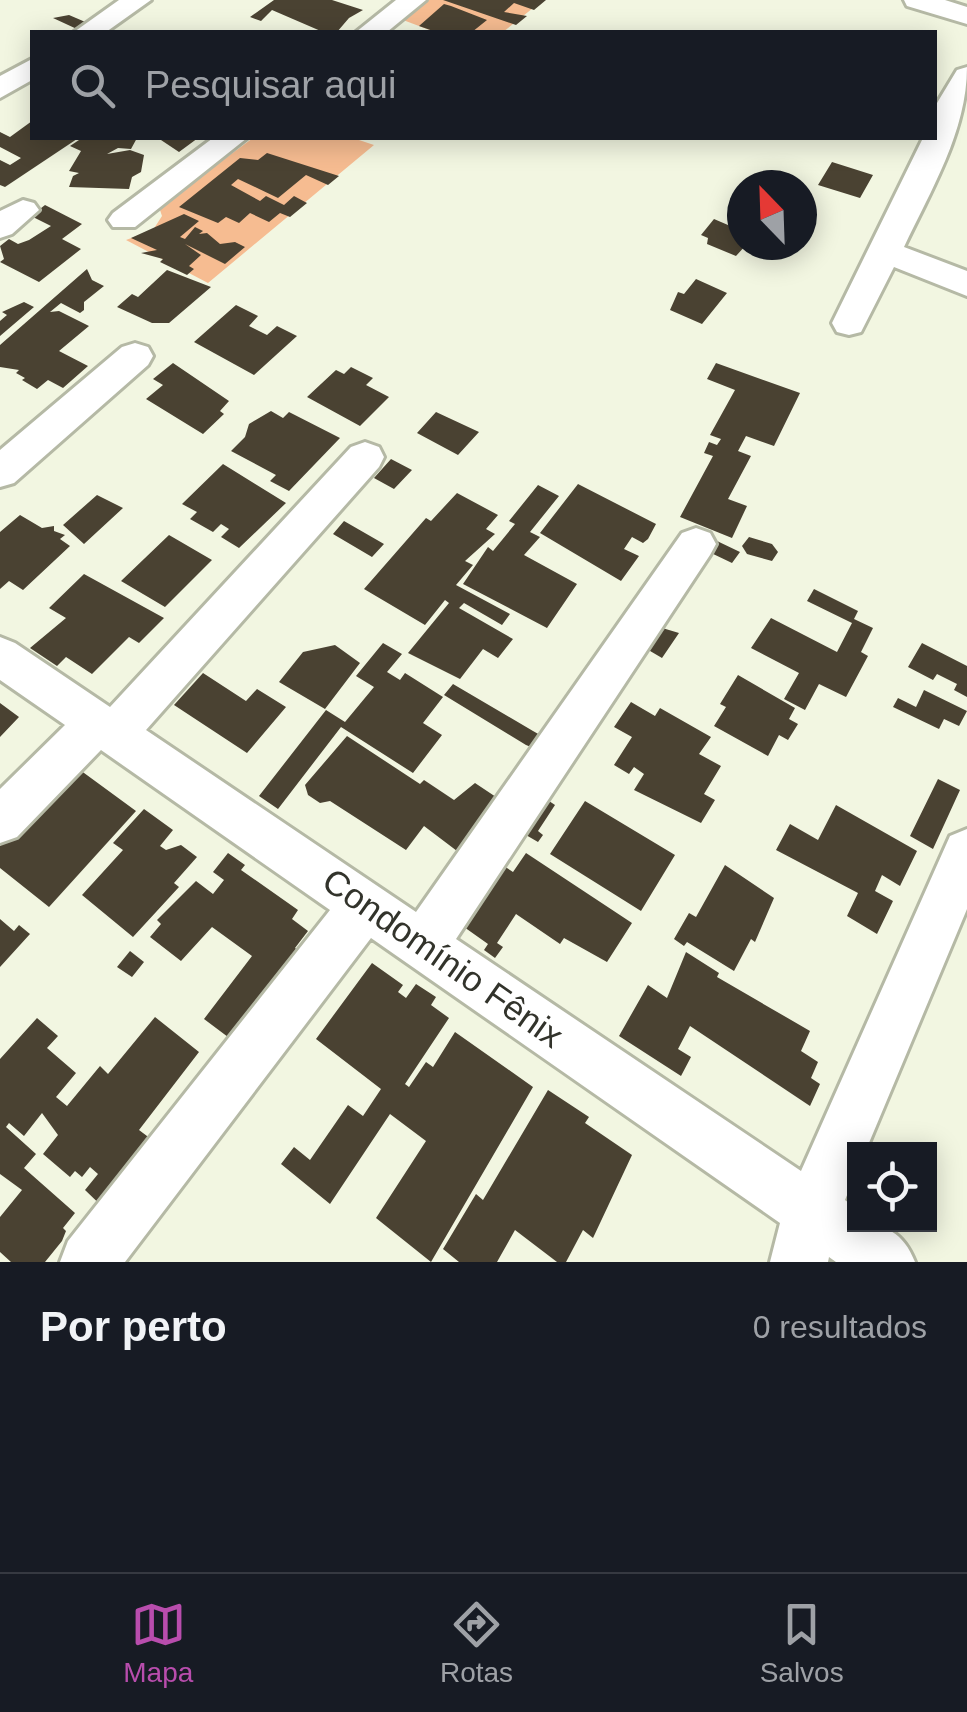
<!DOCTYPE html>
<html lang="pt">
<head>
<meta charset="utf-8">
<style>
  :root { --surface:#171b24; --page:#20242c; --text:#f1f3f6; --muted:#9ea1a6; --line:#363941; --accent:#b84dad }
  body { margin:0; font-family:Arial,sans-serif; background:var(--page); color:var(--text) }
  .controls { position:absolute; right:30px; bottom:30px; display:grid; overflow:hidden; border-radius:0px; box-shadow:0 5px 25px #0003 }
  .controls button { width:90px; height:90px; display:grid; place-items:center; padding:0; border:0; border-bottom:2px solid var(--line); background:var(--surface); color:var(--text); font:50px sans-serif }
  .compass { position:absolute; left:727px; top:170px; width:90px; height:90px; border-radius:50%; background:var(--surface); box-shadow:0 5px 25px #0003; rotate:337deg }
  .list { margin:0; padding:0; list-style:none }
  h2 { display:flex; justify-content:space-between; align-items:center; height:130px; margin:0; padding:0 40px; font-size:42px }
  h2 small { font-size:32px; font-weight:400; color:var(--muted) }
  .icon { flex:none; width:55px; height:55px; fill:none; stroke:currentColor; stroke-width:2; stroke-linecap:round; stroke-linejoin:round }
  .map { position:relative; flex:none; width:967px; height:1262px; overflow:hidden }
  .search { position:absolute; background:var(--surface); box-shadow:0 5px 25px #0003; left:30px; right:30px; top:30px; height:110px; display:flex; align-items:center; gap:25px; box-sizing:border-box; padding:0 35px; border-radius:0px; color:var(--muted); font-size:38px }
  .sheet { height:310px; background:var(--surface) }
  nav { display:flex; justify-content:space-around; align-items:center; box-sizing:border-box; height:140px; border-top:2px solid var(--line); background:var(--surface); font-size:28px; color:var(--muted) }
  nav a { display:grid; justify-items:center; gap:5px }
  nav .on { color:var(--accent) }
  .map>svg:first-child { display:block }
  .green { fill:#f6bc91 }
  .building { fill:#4a4232 }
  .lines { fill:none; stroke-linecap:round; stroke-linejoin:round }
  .minor-casing { stroke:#b5b9a5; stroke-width:6 }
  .minor { fill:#fff; fill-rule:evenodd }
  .labels { text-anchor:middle; stroke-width:10; stroke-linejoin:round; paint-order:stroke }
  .street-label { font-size:35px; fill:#32332b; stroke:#fff }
</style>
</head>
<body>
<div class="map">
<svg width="967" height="1262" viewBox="0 0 967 1262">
  <rect width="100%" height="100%" fill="#f2f6e1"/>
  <path class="green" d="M429,0H543L503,32H435L403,20Z
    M253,138H353L374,145L208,283L126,240L153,230L162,216L159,207Z"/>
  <path class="building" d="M274,0H332L363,10L349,18L337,32H323L272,10L261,21L250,17Z
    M443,0H546L534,10L514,3L504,12L527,16L516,25Z
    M444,4L451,6L487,20L472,32H436L419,26Z
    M69,15L90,24L79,30L53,18Z
    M32,121V138L77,139L5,187L0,185V160L10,165L21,158L0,147V132L10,137Z
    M82,138H137L131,149L118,148L107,154L130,150L144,155L141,172L132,177L129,189L69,187L73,176L79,173L69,171L81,151L70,146Z
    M158,138H198L179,152Z
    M267,153L339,176L328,185L306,175L278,198L238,179L231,185L260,201L266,196L284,205L294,196L307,203L290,217L280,213L269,222L250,213L239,223L226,217L218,223L179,207L240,158L258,160Z
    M832,162L873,175L860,198L818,185Z
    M45,205L82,224L62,239L81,249L39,282L0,262L4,259L0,246L9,239L18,244L29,240L51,226L31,216Z
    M184,214L199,221L180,237L185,239L195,227L203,231L199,234L207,233L220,244L235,242L245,247L225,264L185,244L201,255L189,266L194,269L187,275L160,262L163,259L141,253L157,250L131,238Z
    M714,219L742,231L746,245L736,256L707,244L708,238L701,235Z
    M87,269L92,280L104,286L84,302V310L80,313L61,303L50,312L59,311L89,326L59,351L88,366L63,388L48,380L37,389L22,380L25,378L16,373L19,370L0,367V345Z
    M167,270L211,287L169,323H152L117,307L132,294L138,297Z
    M696,279L727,293L702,324L670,310L678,292L684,294Z
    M24,302L34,307L0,336V321L7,315L2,312Z
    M236,305L258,316L249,326L267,335L277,326L297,336L254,375L194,342Z
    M173,363L229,401L220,411L224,414L203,434L146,399L163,385L153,379Z
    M716,363L800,393L774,446L746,436L738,451L751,456L728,499L747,506L732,538L680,517L713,456L704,453L709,442L717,445L721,439L710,435L735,390L707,379Z
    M351,367L373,378L366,385L389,397L360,426L307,397L336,370L344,374Z
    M271,411L283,418L289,412L340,438L289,491L270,481L276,475L231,451L245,437L249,424Z
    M436,412L479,432L458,455L417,433Z
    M391,459L412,470L394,489L374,478Z
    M223,464L286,503L239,548L221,537L229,529L221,524L213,532L190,519L197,512L182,504Z
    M578,484L656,524L648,539L643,543L632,537L624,549L639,556L621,581L540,533Z
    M538,485L559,496L530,532L540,537L524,555L577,584L547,628L463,584L488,547L493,551L515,524L509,521Z
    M457,493L498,515L486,529L495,534L465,561L473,565L456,585L510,614L502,625L464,603L459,608L513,639L498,658L483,649L460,679L408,653L449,603L445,600L425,625L364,589L426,518L431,521Z
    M97,495L123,508L84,544L63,525Z
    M20,515L42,528L54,526V531L65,535L60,539L70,546L23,590L9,581L0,589V532Z
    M344,521L384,544L372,557L333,534Z
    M169,535L212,560L165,607L121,581Z
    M749,537L772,544L778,552L772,561L747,554L742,546Z
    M717,541L740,552L732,563L709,552Z
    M84,574L164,618L139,643L129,637L92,674L66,657L57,666L30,648L66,618L49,608Z
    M814,589L858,611L854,619L873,628L861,652L868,656L846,697L819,684L805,710L784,699L799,673L751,648L771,618L837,652L852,623L807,601Z
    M659,627L679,633L662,658L645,648Z
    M383,643L402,654L387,672L400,680L405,673L443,697L423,723L442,735L413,773L341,727L278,809L259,796L326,710L345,722L374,687L356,676Z
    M922,643L967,666V697L954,690L957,684L937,674L933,680L908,667Z
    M335,645L360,663L325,709L279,682L303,652Z
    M203,673L246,701L257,689L286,707L247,753L174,705Z
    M738,675L795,708L789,719L798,724L788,740L779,735L768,756L714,726L726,707L720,704Z
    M453,684L533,731L540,735L531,747L526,745L444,695Z
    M924,690L967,711L959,726L944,719L939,729L893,707L898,698L916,707Z
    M631,702L655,716L660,708L711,737L699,754L721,766L704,794L715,800L701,823L634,790L644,774L634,767L629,774L614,765L632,737L614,727Z
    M0,703L19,717L0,737Z
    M347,736L420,784L424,780L454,800L475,783L496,797L457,851L424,826L406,850L330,801L320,803L308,795L305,785Z
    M80,770L136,811L49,907L0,868V846Z
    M938,779L960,790L933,849L910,836Z
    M543,797L555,805L538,831L543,835L538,842L519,831Z
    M585,801L675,855L641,911L550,854Z
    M836,805L917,851L900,886L882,875L875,891L893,901L877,934L847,916L858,893L776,850L790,824L818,840Z
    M144,809L173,830L160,846L166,850L181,845L197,857L174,883L179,887L133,937L82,895L123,850L113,843Z
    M228,853L245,865L241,870L298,910L292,919L308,931L295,948L303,954L236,1043L204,1019L252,956L212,927L181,961L150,937L161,924L157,920L196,881L213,894L224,880L213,872Z
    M526,853L632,923L607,962L564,938L560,944L516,914L497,943L503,947L495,958L484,950L488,944L464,927L478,907L470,902L498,862L513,872Z
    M725,865L774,898L755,942L751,939L734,971L687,942L684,946L674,939L689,913L696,917Z
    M0,919L14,931L19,925L30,934L0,967Z
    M130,951L144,962L132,977L117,967Z
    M686,952L719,973L717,977L810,1031L801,1051L818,1062L811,1078L820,1084L810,1106L690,1026L678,1049L691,1057L681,1076L619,1036L648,985L667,998Z
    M372,963L403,985L398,992L406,998L416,984L436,997L431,1005L449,1018L405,1084L409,1087L426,1062L433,1067L455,1032L533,1087L431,1262L376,1218L426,1141L390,1114L330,1204L281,1164L294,1147L310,1160L348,1105L363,1116L381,1089L316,1039Z
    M155,1017L199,1052L139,1130L151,1139L112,1216L85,1190L98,1174L90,1167L82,1177L75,1171L70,1177L43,1154L58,1135L42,1113L24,1136L9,1123L6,1127L36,1154L24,1168L75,1213L63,1228L66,1231L62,1241L45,1262H11L0,1252V1217L22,1190L0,1174V1059L37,1018L58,1036L47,1048L76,1073L56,1097L67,1106L100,1066L108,1074Z
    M548,1090L589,1117L585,1123L632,1155L593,1238L583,1230L566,1262H557L515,1230L497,1262H459L443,1249L476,1194L483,1200Z"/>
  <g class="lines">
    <defs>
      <path id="minor" d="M119,0H151L106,32H74Z
        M396,0H426L387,32H356Z
        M904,0H945L967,7V24L907,6Z
        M32,59V80L0,98V76Z
        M967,67C967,131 931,190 904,247L967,271V296L894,267L861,332L849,335L837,332L832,323L923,138H934V108L957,70Z
        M213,138H247L135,227H113L108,220L113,213Z
        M23,200L34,203L39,210L12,234L0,238V211Z
        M135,343L148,347L153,356L148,365L14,483L0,487V450L122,347Z
        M365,442L379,447L384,457L379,467L146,730L416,912L682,533L696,528L710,533L716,544L710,555L456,939L801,1171L950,836L967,829V909L866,1150H854V1178L845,1200L854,1207V1224C886,1224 903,1232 915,1262H836L829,1257L828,1262H770L780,1223L371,938L125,1262H60L68,1241L330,910L101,750L17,837L0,843V789L65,725L0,680V637L15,643L110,707L351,447Z"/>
    </defs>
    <use href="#minor" class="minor-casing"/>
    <use href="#minor" class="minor"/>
  </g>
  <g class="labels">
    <g class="street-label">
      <text transform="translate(443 958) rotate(35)" y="12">Condomínio Fênix</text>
    </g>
  </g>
</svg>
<div class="controls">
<button><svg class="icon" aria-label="locate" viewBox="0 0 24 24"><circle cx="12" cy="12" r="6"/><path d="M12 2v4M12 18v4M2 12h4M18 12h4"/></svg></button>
</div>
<svg class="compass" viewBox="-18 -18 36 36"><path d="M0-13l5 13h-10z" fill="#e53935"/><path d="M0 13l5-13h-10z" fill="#9ea1a6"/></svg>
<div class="search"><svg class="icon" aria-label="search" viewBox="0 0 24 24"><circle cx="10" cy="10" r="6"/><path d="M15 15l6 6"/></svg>Pesquisar aqui</div>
</div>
<section class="sheet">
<h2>Por perto<small>0 resultados</small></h2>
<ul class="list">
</ul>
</section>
<nav>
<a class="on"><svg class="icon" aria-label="map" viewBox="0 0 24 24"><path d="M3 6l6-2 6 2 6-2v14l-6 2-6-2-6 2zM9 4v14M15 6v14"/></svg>Mapa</a>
<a><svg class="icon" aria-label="directions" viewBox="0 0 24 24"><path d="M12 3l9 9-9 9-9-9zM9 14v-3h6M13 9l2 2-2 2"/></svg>Rotas</a>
<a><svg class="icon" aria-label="saved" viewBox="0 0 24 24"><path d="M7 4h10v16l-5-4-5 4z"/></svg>Salvos</a>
</nav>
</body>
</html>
